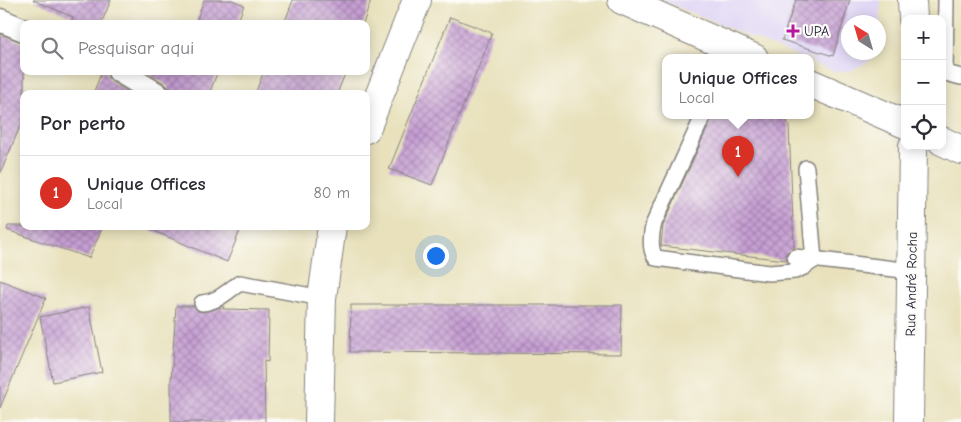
<!DOCTYPE html>
<html lang="pt">
<head>
<meta charset="utf-8">
<style>
  :root { --surface:#fff; --page:#f7f7f7; --text:#2b2b33; --muted:#7c7c81; --line:#e1e1e2; --accent:#d93025 }
  body { margin:0; font-family:"Comic Neue",sans-serif; background:var(--page); color:var(--text) }
  .controls { position:absolute; right:15px; top:15px; display:grid; overflow:hidden; border-radius:10px; box-shadow:0 2px 12px #0003 }
  .controls button { width:45px; height:45px; display:grid; place-items:center; padding:0; border:0; border-bottom:1px solid var(--line); background:var(--surface); color:var(--text); font:25px sans-serif }
  .compass { position:absolute; left:841px; top:15px; width:45px; height:45px; border-radius:50%; background:var(--surface); box-shadow:0 2px 12px #0003; rotate:323deg }
  .you { position:absolute; left:435px; top:255px; width:18px; height:18px; margin:-12px; border:4px solid #fff; border-radius:50%; background:#1a73e8; box-shadow:0 0 0 8px #1a73e833 }
  .badge { display:grid; place-items:center; width:32px; height:32px; border-radius:50%; background:var(--accent); color:#fff; font-size:16px; font-weight:700 }
  .pin { position:absolute; translate:-50% -41px; filter:drop-shadow(0 1px 2px #0008) }
  .pin::after { content:''; position:absolute; top:26px; width:18px; height:15px; background:inherit; clip-path:polygon(0 0,100% 0,50% 100%) }
  .popup { position:absolute; left:662px; top:54px; width:152px; height:65px; box-sizing:border-box; display:grid; place-content:center; border-radius:10px; background:var(--surface); filter:drop-shadow(0 1px 4px #0005); font-size:16px; white-space:nowrap; color:var(--muted) }
  .popup b { font-size:19px; color:var(--text) }
  .popup::after { content:''; position:absolute; left:50%; top:100%; margin-left:-10px; border:10px solid transparent; border-top-color:var(--surface) }
  .list { margin:0; padding:0; list-style:none }
  h2 { display:flex; justify-content:space-between; align-items:center; height:65px; margin:0; padding:0 20px; font-size:21px }
  h2 small { font-size:16px; font-weight:400; color:var(--muted) }
  .list li { display:grid; grid-template-columns:32px 1fr auto; gap:15px; align-items:center; box-sizing:border-box; height:75px; padding:0 20px; border-top:1px solid var(--line) }
  .list b { display:block; font-size:19px; white-space:nowrap }
  .list p { margin:0; font-size:16px; white-space:nowrap; color:var(--muted) }
  .list em { font-size:16px; font-style:normal; color:var(--muted) }
  .icon { flex:none; width:28px; height:28px; fill:none; stroke:currentColor; stroke-width:2; stroke-linecap:round; stroke-linejoin:round }
  .map { position:relative; flex:none; width:961px; height:422px; overflow:hidden }
  .search { position:absolute; background:var(--surface); box-shadow:0 2px 12px #0003; left:20px; top:20px; width:350px; height:55px; display:flex; align-items:center; gap:12px; box-sizing:border-box; padding:0 18px; border-radius:10px; color:var(--muted); font-size:19px }
  .panel { position:absolute; background:var(--surface); box-shadow:0 2px 12px #0003; left:20px; top:90px; width:350px; height:140px; border-radius:10px }
  .map>svg:first-child { display:block }
  .built { fill:#dfd5f5 }
  .building { fill:url(#building-cross-hatch) }
  .lines { fill:none; stroke-linecap:round; stroke-linejoin:round }
  .service-casing { stroke:#85827c; stroke-width:18 }
  .pedestrian-casing { stroke:#85827c; stroke-width:25 }
  .minor-casing { stroke:#85827c; stroke-width:30 }
  .tertiary-casing { stroke:#85827c; stroke-width:30 }
  .secondary-casing { stroke:#85827c; stroke-width:30 }
  .service { stroke:#fff; stroke-width:15 }
  .pedestrian { stroke:#fff; stroke-width:22 }
  .minor { stroke:#fff; stroke-width:28 }
  .tertiary { stroke:#fff; stroke-width:28 }
  .secondary { stroke:#fff; stroke-width:28 }
  .poi-dot { fill:#b5179e; stroke:#fdfcf7; stroke-width:2 }
  .labels { text-anchor:middle; stroke-width:4.5; stroke-linejoin:round; paint-order:stroke }
  .poi-label { font-size:14px; fill:#22223b; stroke:#fdfcf7; text-anchor:start }
  .street-label { font-size:14px; fill:#22223b; stroke:#fdfcf7 }
</style>
</head>
<body>
<div class="map">
<svg width="961" height="422" viewBox="0 0 961 422">
  <defs>
    <pattern id="building-cross-hatch" width="8" height="8" patternUnits="userSpaceOnUse" patternTransform="scale(1.25)"><rect width="8" height="8" fill="#c69fd3"/><path d="M0 0l8 8M0 8l8-8" fill="none" stroke="#a081ac"/></pattern>
  </defs>
  <rect width="100%" height="100%" fill="#fdfcf7"/>
  <filter id="ink" filterUnits="userSpaceOnUse"><feTurbulence type="fractalNoise" baseFrequency=".02" numOctaves="2"/><feDisplacementMap in="SourceGraphic" scale="10" xChannelSelector="R" yChannelSelector="G"/><feConvolveMatrix kernelMatrix="1 2 1 2 8 2 1 2 1" color-interpolation-filters="sRGB"/></filter>
  <filter id="wash" filterUnits="userSpaceOnUse"><feTurbulence type="fractalNoise" baseFrequency=".0096" numOctaves="4" result="noise"/><feDisplacementMap in="SourceGraphic" scale="20" xChannelSelector="R" yChannelSelector="G"/><feGaussianBlur stdDeviation="1.12" result="paint"/><feColorMatrix in="noise" values="0 0 0 0 0 0 0 0 0 0 0 0 0 0 0 0 0 1.4 0 .05"/><feComposite in="paint" operator="in"/></filter>
  <g filter="url(#wash)">
    <rect width="100%" height="100%" fill="#e8e1bc"/>
    <path class="built" d="M661,0H881L879,40L878,22H848V52L875,53L867,63L850,71H833L811,62L810,58H802Z"/>
    <g id="blocks">
      <path class="building" d="M33,0H111L101,24H70L73,17Z
        M204,0H232L244,5L237,24H195Z
        M293,0H371L363,24H284Z
        M796,0H850L833,56L782,40Z
        M450,17L492,33L432,185L389,169Z
        M0,34L24,43V117L0,174Z
        M102,71H106L108,78L112,82L131,94H93Z
        M145,71H218L209,94H170L168,87L164,83Z
        M264,71H346L337,94H255Z
        M713,116H785L789,126L794,248L787,252L786,260L661,246L663,226Z
        M8,226H103L89,258L7,230Z
        M142,226H242L227,262Z
        M0,280L46,298L0,408Z
        M351,305H622L621,354L350,352Z
        M176,306H194L198,311L203,312L221,307H224L223,309L269,310L268,362L264,361L265,422H171V381Z
        M89,307L102,372L53,382L40,317Z"/>
    </g>
  </g>
  <g filter="url(#ink)">
    <use href="#blocks" fill-opacity="0" stroke="#85827c" stroke-width="1"/>
    <g class="lines">
      <defs>
        <path id="service" d="M942,72L961,77
          M945,73L946,0
          M703,116L654,223C651,233 649,250 656,258L769,273L795,271L804,267L814,260L806,168
          M795,257L911,271
          M202,303C218,302 227,291 240,283L322,298"/>
        <path id="pedestrian" d="M0,20L24,30
          M119,71L157,94"/>
        <path id="minor" d="M366,129L417,0
          M319,422L322,298L332,226"/>
        <path id="tertiary" d="M622,0L754,58
          M810,83L905,124
          M942,141L961,150"/>
        <path id="secondary" d="M912,0L913,19
          M909,422L913,146"/>
      </defs>
      <use href="#service" class="service-casing"/>
      <use href="#pedestrian" class="pedestrian-casing"/>
      <use href="#minor" class="minor-casing"/>
      <use href="#tertiary" class="tertiary-casing"/>
      <use href="#secondary" class="secondary-casing"/>
      <use href="#service" class="service"/>
      <use href="#pedestrian" class="pedestrian"/>
      <use href="#minor" class="minor"/>
      <use href="#tertiary" class="tertiary"/>
      <use href="#secondary" class="secondary"/>
    </g>
  </g>
  <path class="poi-dot" d="M790.5 23.5h5v5h5v5h-5v5h-5v-5h-5v-5h5z"/>
  <g class="labels">
    <g class="poi-label">
      <text x="804" y="36">UPA</text>
    </g>
    <g class="street-label">
      <text transform="translate(911 284) rotate(-89)" y="5">Rua André Rocha</text>
    </g>
  </g>
</svg>
<div class="controls">
<button>+</button>
<button>−</button>
<button><svg class="icon" aria-label="locate" viewBox="0 0 24 24"><circle cx="12" cy="12" r="6"/><path d="M12 2v4M12 18v4M2 12h4M18 12h4"/></svg></button>
</div>
<svg class="compass" viewBox="-18 -18 36 36"><path d="M0-13l5 13h-10z" fill="#e53935"/><path d="M0 13l5-13h-10z" fill="#7c7c81"/></svg>
<div class="you"></div>
<div class="pin badge" style="left:738px;top:177px">1</div>
<div class="popup"><b>Unique Offices</b>Local</div>
<div class="search"><svg class="icon" aria-label="search" viewBox="0 0 24 24"><circle cx="10" cy="10" r="6"/><path d="M15 15l6 6"/></svg>Pesquisar aqui</div>
<section class="panel">
<h2>Por perto<small></small></h2>
<ul class="list">
<li><span class="badge">1</span><div><b>Unique Offices</b><p>Local</p></div><em>80 m</em></li>
</ul>
</section>
</div>
</body>
</html>
